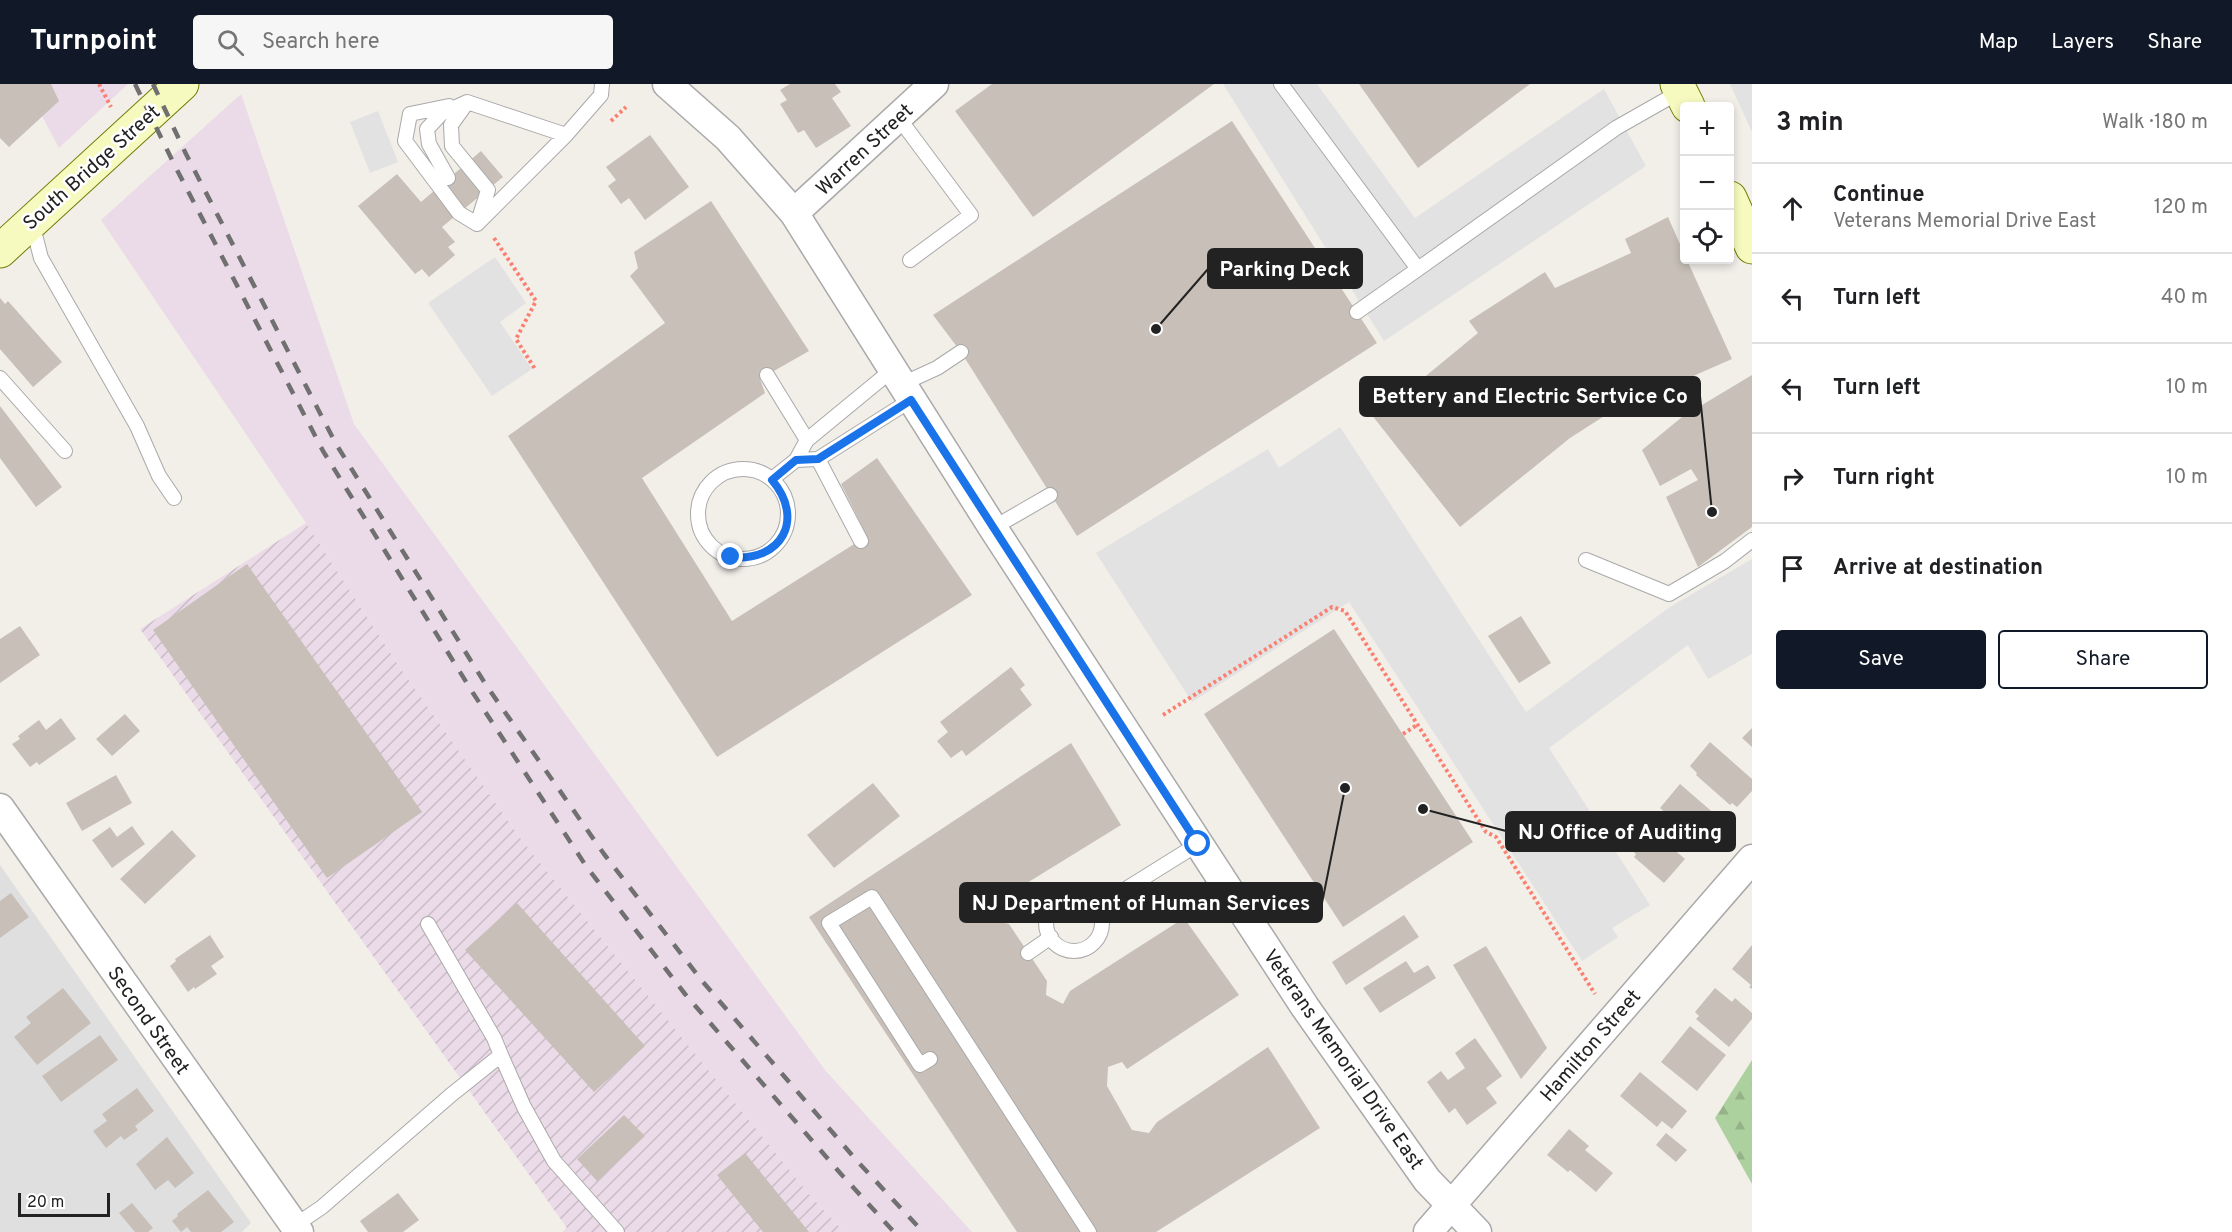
<!DOCTYPE html>
<html lang="en">
<head>
<meta charset="utf-8">
<style>
  :root { --surface:#fff; --page:#f6f6f6; --text:#202124; --muted:#757577; --line:#e0e0e0; --accent:#111827 }
  body { margin:0; font-family:Overpass,sans-serif; background:var(--page); color:var(--text) }
  .controls { position:absolute; right:18px; top:18px; display:grid; overflow:hidden; border-radius:6px; box-shadow:0 3px 9px #0003 }
  .controls button { width:54px; height:54px; display:grid; place-items:center; padding:0; border:0; border-bottom:2px solid var(--line); background:var(--surface); color:var(--text); font:30px sans-serif }
  .scale { position:absolute; left:18px; bottom:15px; width:92px; box-sizing:border-box; padding-left:6px; border:3px solid #222; border-top:0; font-size:16px; line-height:21px; white-space:nowrap; color:#222; -webkit-text-stroke:4px #fff; paint-order:stroke }
  .stop { position:absolute; width:18px; height:18px; margin:-14px; border:4px solid #1a73e8; border-radius:50%; background:#fff }
  .stop.end { background:#1a73e8; border-color:#fff; box-shadow:0 2px 6px #0008 }
  .list { margin:0; padding:0; list-style:none }
  h2 { display:flex; justify-content:space-between; align-items:center; height:78px; margin:0; padding:0 24px; font-size:26px }
  h2 small { font-size:20px; font-weight:400; color:var(--muted) }
  .list li { display:grid; grid-template-columns:39px 1fr auto; gap:18px; align-items:center; box-sizing:border-box; height:90px; padding:0 24px; border-top:2px solid var(--line) }
  .list b { display:block; font-size:22px; white-space:nowrap }
  .list p { margin:0; font-size:20px; white-space:nowrap; color:var(--muted) }
  .list em { font-size:20px; font-style:normal; color:var(--muted) }
  .actions { display:flex; gap:12px; padding:18px 24px }
  .actions a { flex:1; padding:14px 0; border:2px solid var(--accent); border-radius:6px; text-align:center; font-size:21px; color:var(--accent) }
  .actions .main { background:var(--accent); color:#fff }
  .icon { flex:none; width:33px; height:33px; fill:none; stroke:currentColor; stroke-width:2; stroke-linecap:round; stroke-linejoin:round }
  .map { position:relative; flex:none; width:1752px; height:1148px; overflow:hidden }
  header { display:flex; align-items:center; gap:36px; box-sizing:border-box; height:84px; padding:0 30px; background:var(--accent); color:#fff }
  header strong { font-size:28px }
  nav { display:flex; gap:33px; margin-inline-start:auto; font-size:21px }
  .search { width:420px; height:54px; background:var(--page); display:flex; align-items:center; gap:15px; box-sizing:border-box; padding:0 21px; border-radius:6px; color:var(--muted); font-size:22px }
  main { display:flex }
  aside { flex:1; background:var(--surface) }
  .map>svg:first-child { display:block }
  .residential { fill:#e0dfdf }
  .industrial { fill:url(#industrial-furrows) }
  .railway { fill:#ebdbe8 }
  .forest { fill:url(#forest-firs) }
  .parking { fill:#e2e2e2 }
  .building { fill:#c7bfb8 }
  .lines { fill:none; stroke-linecap:round; stroke-linejoin:round }
  .lane-casing { stroke:#a9a9a9; stroke-width:16 }
  .street-casing { stroke:#a9a9a9; stroke-width:31 }
  .secondary-casing { stroke:#707d05; stroke-width:35 }
  .path { stroke:#fa8072; stroke-width:4; stroke-dasharray:3 3; stroke-linecap:butt }
  .lane { stroke:#fff; stroke-width:14 }
  .street { stroke:#fff; stroke-width:28 }
  .secondary { stroke:#f7fabf; stroke-width:33 }
  .rail { stroke:#707070; stroke-width:4.5; stroke-dasharray:12 12; stroke-linecap:butt }
  .route { stroke:#1a73e8; stroke-width:8 }
  .labels { text-anchor:middle; stroke-width:5; stroke-linejoin:round; paint-order:stroke }
  .street-label { font-size:20px; fill:#222; stroke:#fff }
  .leader { fill:none; stroke:#222; stroke-width:2 }
  .callout-dot { fill:#222; stroke:#fff; stroke-width:2 }
  .callout { fill:#222; stroke:#222; stroke-width:2 }
  .callout-label { font-size:21px; text-anchor:middle; font-weight:bold; fill:#fff }
</style>
</head>
<body>
<header>
<strong>Turnpoint</strong>
<div class="search"><svg class="icon" aria-label="search" viewBox="0 0 24 24"><circle cx="10" cy="10" r="6"/><path d="M15 15l6 6"/></svg>Search here</div>
<nav><a>Map</a><a>Layers</a><a>Share</a></nav>
</header>
<main>
<div class="map">
<svg width="1752" height="1148" viewBox="0 0 1752 1148">
  <defs>
    <pattern id="industrial-furrows" width="10" height="10" patternUnits="userSpaceOnUse" patternTransform="scale(1.5)"><rect width="10" height="10" fill="#ebdbe8"/><path d="M-1 1l2-2M0 10L10 0M9 11l2-2" fill="none" stroke="#c9bcc7"/></pattern>
    <pattern id="forest-firs" width="22" height="20" patternUnits="userSpaceOnUse" patternTransform="scale(1.5)"><rect width="22" height="20" fill="#add19e"/><path d="M5 1l3.5 6h-7zM16 11l3.5 6h-7z" fill="#95b388"/></pattern>
  </defs>
  <rect width="100%" height="100%" fill="#f2efe9"/>
  <path class="residential" d="M0,781L251,1139L242,1148H0Z"/>
  <path class="industrial" d="M306,439L399,582L521,755L809,1110L844,1148H563L567,1144L140,545Z"/>
  <path class="railway" d="M25,0H128L59,64Z
    M241,10L354,340L825,986L972,1148H844L809,1110L521,755L399,582L306,439L101,136Z"/>
  <path class="forest" d="M1752,976V1100L1715,1034Z"/>
  <path class="parking" d="M1223,0H1317L1415,134L1604,5L1646,82L1384,257Z
    M1730,0H1752V48Z
    M378,27L398,78L370,89L350,38Z
    M495,173L526,219L500,238L532,285L492,312L428,219Z
    M1340,343L1526,628L1670,523L1752,475V570L1708,595L1688,561L1549,664L1650,821L1612,844L1618,853L1582,877L1349,518L1192,618L1096,469L1268,365L1279,384Z"/>
  <path class="building" d="M0,0H51L59,17L9,63L0,54Z
    M790,0H835L841,8L832,14L851,42L816,64L804,46L798,49L780,20L787,16L780,6Z
    M992,0H1214L1033,133L955,27Z
    M1359,0H1530L1418,84Z
    M1232,37L1377,259L1077,452L961,268L933,231Z
    M650,51L689,103L645,136L629,114L621,120L608,102L616,96L606,83Z
    M481,67L503,93L442,143L455,158L448,163L455,171L429,193L422,185L415,190L358,122L397,90L421,118Z
    M711,117L809,267L760,295L765,309L642,394L732,537L867,452L841,400L877,374L972,511L717,673L508,352L665,239L630,192L638,184L634,168Z
    M1668,133L1684,169V176H1687L1732,275L1609,329L1570,354L1460,443L1364,321L1398,292L1410,305L1478,249L1469,237L1545,188L1555,204L1631,169L1625,155Z
    M0,214L5,220L8,217L62,278L33,303L0,265Z
    M1752,291V443L1698,483L1666,413L1698,396L1691,385L1660,402L1642,366L1682,333Z
    M0,322L62,403L36,423L0,374Z
    M247,480L422,728L327,794L153,546Z
    M1521,532L1551,579L1519,599L1488,552Z
    M20,542L40,571L0,599V555Z
    M1334,545L1473,758L1343,843L1204,630Z
    M1011,583L1025,601L1020,605L1032,621L966,672L962,666L951,674L937,657L948,648L940,638Z
    M125,630L140,647L112,672L96,655Z
    M61,634L76,655L39,681L37,678L30,683L12,660L20,655L18,652L39,636L46,646Z
    M1752,644V663L1742,654Z
    M1710,658L1752,695V707L1737,723L1732,719L1730,721L1696,691L1697,689L1690,682Z
    M1071,659L1121,741L1009,810L997,814L994,830L1001,838L1009,840L1047,897L1046,911L1063,920L1070,907L1184,834L1239,911L1127,985L1122,978L1108,983L1107,1002L1132,1046L1149,1049L1157,1038L1268,963L1320,1044L1156,1148H1017L809,833Z
    M116,691L132,719L82,747L66,719Z
    M873,699L900,732L834,784L807,751Z
    M1680,700L1724,738L1703,762L1660,724Z
    M1644,740L1685,775L1664,799L1634,773L1636,770L1626,761Z
    M132,742L145,760L112,784L92,756L110,743L117,753Z
    M172,746L196,772L145,820L120,795Z
    M11,809L29,833L0,854V817Z
    M517,819L645,962L594,1008L465,866Z
    M1404,831L1419,853L1346,901L1332,878Z
    M210,851L224,873L211,882L217,890L195,905L194,903L188,908L170,882L176,877L175,875Z
    M1752,861V905L1749,903L1751,901L1732,885Z
    M1486,862L1547,964L1521,995L1453,881Z
    M1406,877L1414,889L1428,881L1436,894L1380,929L1363,904Z
    M63,904L91,939L37,981L14,953L31,939L26,933Z
    M1715,904L1732,918L1735,914L1752,929V935L1729,963L1696,935L1699,932L1695,928Z
    M1690,942L1726,971L1697,1007L1661,978Z
    M100,951L118,976L61,1018L42,992Z
    M1475,954L1502,992L1486,1004L1497,1019L1467,1041L1455,1024L1449,1029L1427,998L1441,987L1448,996L1465,984L1455,969Z
    M1640,988L1687,1027L1672,1045L1662,1037L1657,1043L1620,1012Z
    M137,1004L154,1027L135,1042L138,1046L124,1056L121,1052L106,1064L93,1047L107,1037L102,1030Z
    M624,1031L645,1052L597,1097L577,1075Z
    M1569,1045L1589,1062L1585,1066L1613,1089L1596,1108L1570,1086L1568,1088L1547,1071Z
    M1666,1049L1687,1066L1676,1078L1656,1061Z
    M167,1053L194,1089L175,1104L168,1096L155,1106L136,1080Z
    M745,1069L809,1148H763L717,1091Z
    M208,1106L234,1138L221,1148H191L187,1143L181,1148L172,1137L178,1132L177,1130Z
    M398,1109L419,1136L403,1148H368L360,1137Z
    M132,1119L153,1144L148,1148H135L119,1129Z"/>
  <g class="lines">
    <defs>
      <path id="lane" d="M1281,0L1418,185L1616,44L1681,7
        M466,20L451,41L452,62L488,106L478,138
        M449,22L410,30L405,57L459,129L477,140
        M898,33L971,131L910,176
        M448,94L429,60L427,45L441,30L467,18L566,51
        M32,139L41,174L137,342L159,392L174,414
        M477,140L566,51L601,11L602,0
        M1357,228L1418,185
        M767,291L807,356
        M0,294L65,367
        M902,300L937,284L961,268
        M818,375L861,457
        M796,376L818,375L911,316
        M698 430a45 45 0 1 1 90 0a45 45 0 1 1-90 0Z
        M772,395L796,376L807,356L892,286
        M993,444L1050,411
        M1586,476L1669,510L1725,477L1752,456
        M1046 839a28 28 0 1 1 56 0a28 28 0 1 1-56 0Z
        M1097,823L1198,760
        M1028,869L1051,853
        M501,971L524,1023L554,1077L617,1148
        M930,975L920,981L829,839L872,813L1089,1148
        M294,1142L322,1123L451,1011L501,971L494,954L428,840"/>
      <path id="street" d="M667,0L728,54L794,129L993,444L1305,923L1427,1096L1477,1148
        M794,129L934,0
        M0,724L299,1148
        M1428,1148L1752,775"/>
      <path id="secondary" d="M1677,0L1688,22
        M1730,114L1752,163
        M0,167L182,0"/>
    </defs>
    <use href="#lane" class="lane-casing"/>
    <use href="#street" class="street-casing"/>
    <use href="#secondary" class="secondary-casing"/>
    <path class="path" d="M99,0L111,23
      M611,37L626,23
      M494,154L536,217L516,255L535,285
      M1163,631L1332,523L1345,527L1486,748L1496,753L1595,910
      M1403,650L1417,641"/>
    <use href="#lane" class="lane"/>
    <use href="#street" class="street"/>
    <use href="#secondary" class="secondary"/>
    <path class="rail" d="M135,0L176,84L323,367L473,609L586,782L685,910L841,1090L894,1148
      M153,0L186,70L336,360L486,601L604,770L703,898L858,1078L923,1148"/>
  </g>
  <g class="lines">
    <path class="route" d="M731,473C782,478 805,435 772,396L796,376L818,375L911,316L1198,760"/>
  </g>
  <g class="labels">
    <g class="street-label">
      <text transform="translate(864 65) rotate(-43)" y="7">Warren Street</text>
      <text transform="translate(91 83) rotate(-42)" y="7">South Bridge Street</text>
      <text transform="translate(149 936) rotate(55)" y="7">Second Street</text>
      <text transform="translate(1590 961) rotate(-49)" y="7">Hamilton Street</text>
      <text transform="translate(1344 975) rotate(55)" y="7">Veterans Memorial Drive East</text>
    </g>
  </g>
  <path class="leader" d="M1156 245L1208 185M1712 428L1700 312M1423 725L1506 747M1345 704L1322 819"/>
  <g class="callout-dot">
    <circle cx="1156" cy="245" r="6"/>
    <circle cx="1712" cy="428" r="6"/>
    <circle cx="1423" cy="725" r="6"/>
    <circle cx="1345" cy="704" r="6"/>
  </g>
  <g class="callout">
    <rect x="1208" y="165" width="154" height="39" rx="6"/>
    <rect x="1360" y="293" width="340" height="39" rx="6"/>
    <rect x="1506" y="728" width="229" height="39" rx="6"/>
    <rect x="960" y="799" width="362" height="39" rx="6"/>
  </g>
  <g class="callout-label">
    <text x="1285" y="192">Parking Deck</text>
    <text x="1530" y="319">Bettery and Electric Sertvice Co</text>
    <text x="1620" y="755">NJ Office of Auditing</text>
    <text x="1141" y="826">NJ Department of Human Services</text>
  </g>
</svg>
<div class="controls">
<button>+</button>
<button>−</button>
<button><svg class="icon" aria-label="locate" viewBox="0 0 24 24"><circle cx="12" cy="12" r="6"/><path d="M12 2v4M12 18v4M2 12h4M18 12h4"/></svg></button>
</div>
<div class="scale">20 m</div>
<div class="stop" style="left:1198px;top:760px"></div>
<div class="stop end" style="left:731px;top:473px"></div>
</div>
<aside>
<h2>3 min<small>Walk · 180 m</small></h2>
<ul class="list">
<li><svg class="icon" aria-label="ahead" viewBox="0 0 24 24"><path d="M12 20V5M6 11l6-6 6 6"/></svg><div><b>Continue</b><p>Veterans Memorial Drive East</p></div><em>120 m</em></li>
<li><svg class="icon" aria-label="left" viewBox="0 0 24 24"><path d="M17 20v-9H6M10 6l-5 5 5 5"/></svg><div><b>Turn left</b></div><em>40 m</em></li>
<li><svg class="icon" aria-label="left" viewBox="0 0 24 24"><path d="M17 20v-9H6M10 6l-5 5 5 5"/></svg><div><b>Turn left</b></div><em>10 m</em></li>
<li><svg class="icon" aria-label="right" viewBox="0 0 24 24"><path d="M7 20v-9h11M14 6l5 5-5 5"/></svg><div><b>Turn right</b></div><em>10 m</em></li>
<li><svg class="icon" aria-label="arrive" viewBox="0 0 24 24"><path d="M6 21V4h12l-3 4 3 4H6"/></svg><div><b>Arrive at destination</b></div></li>
</ul>
<div class="actions"><a class="main">Save</a><a>Share</a></div>
</aside>
</main>
</body>
</html>
